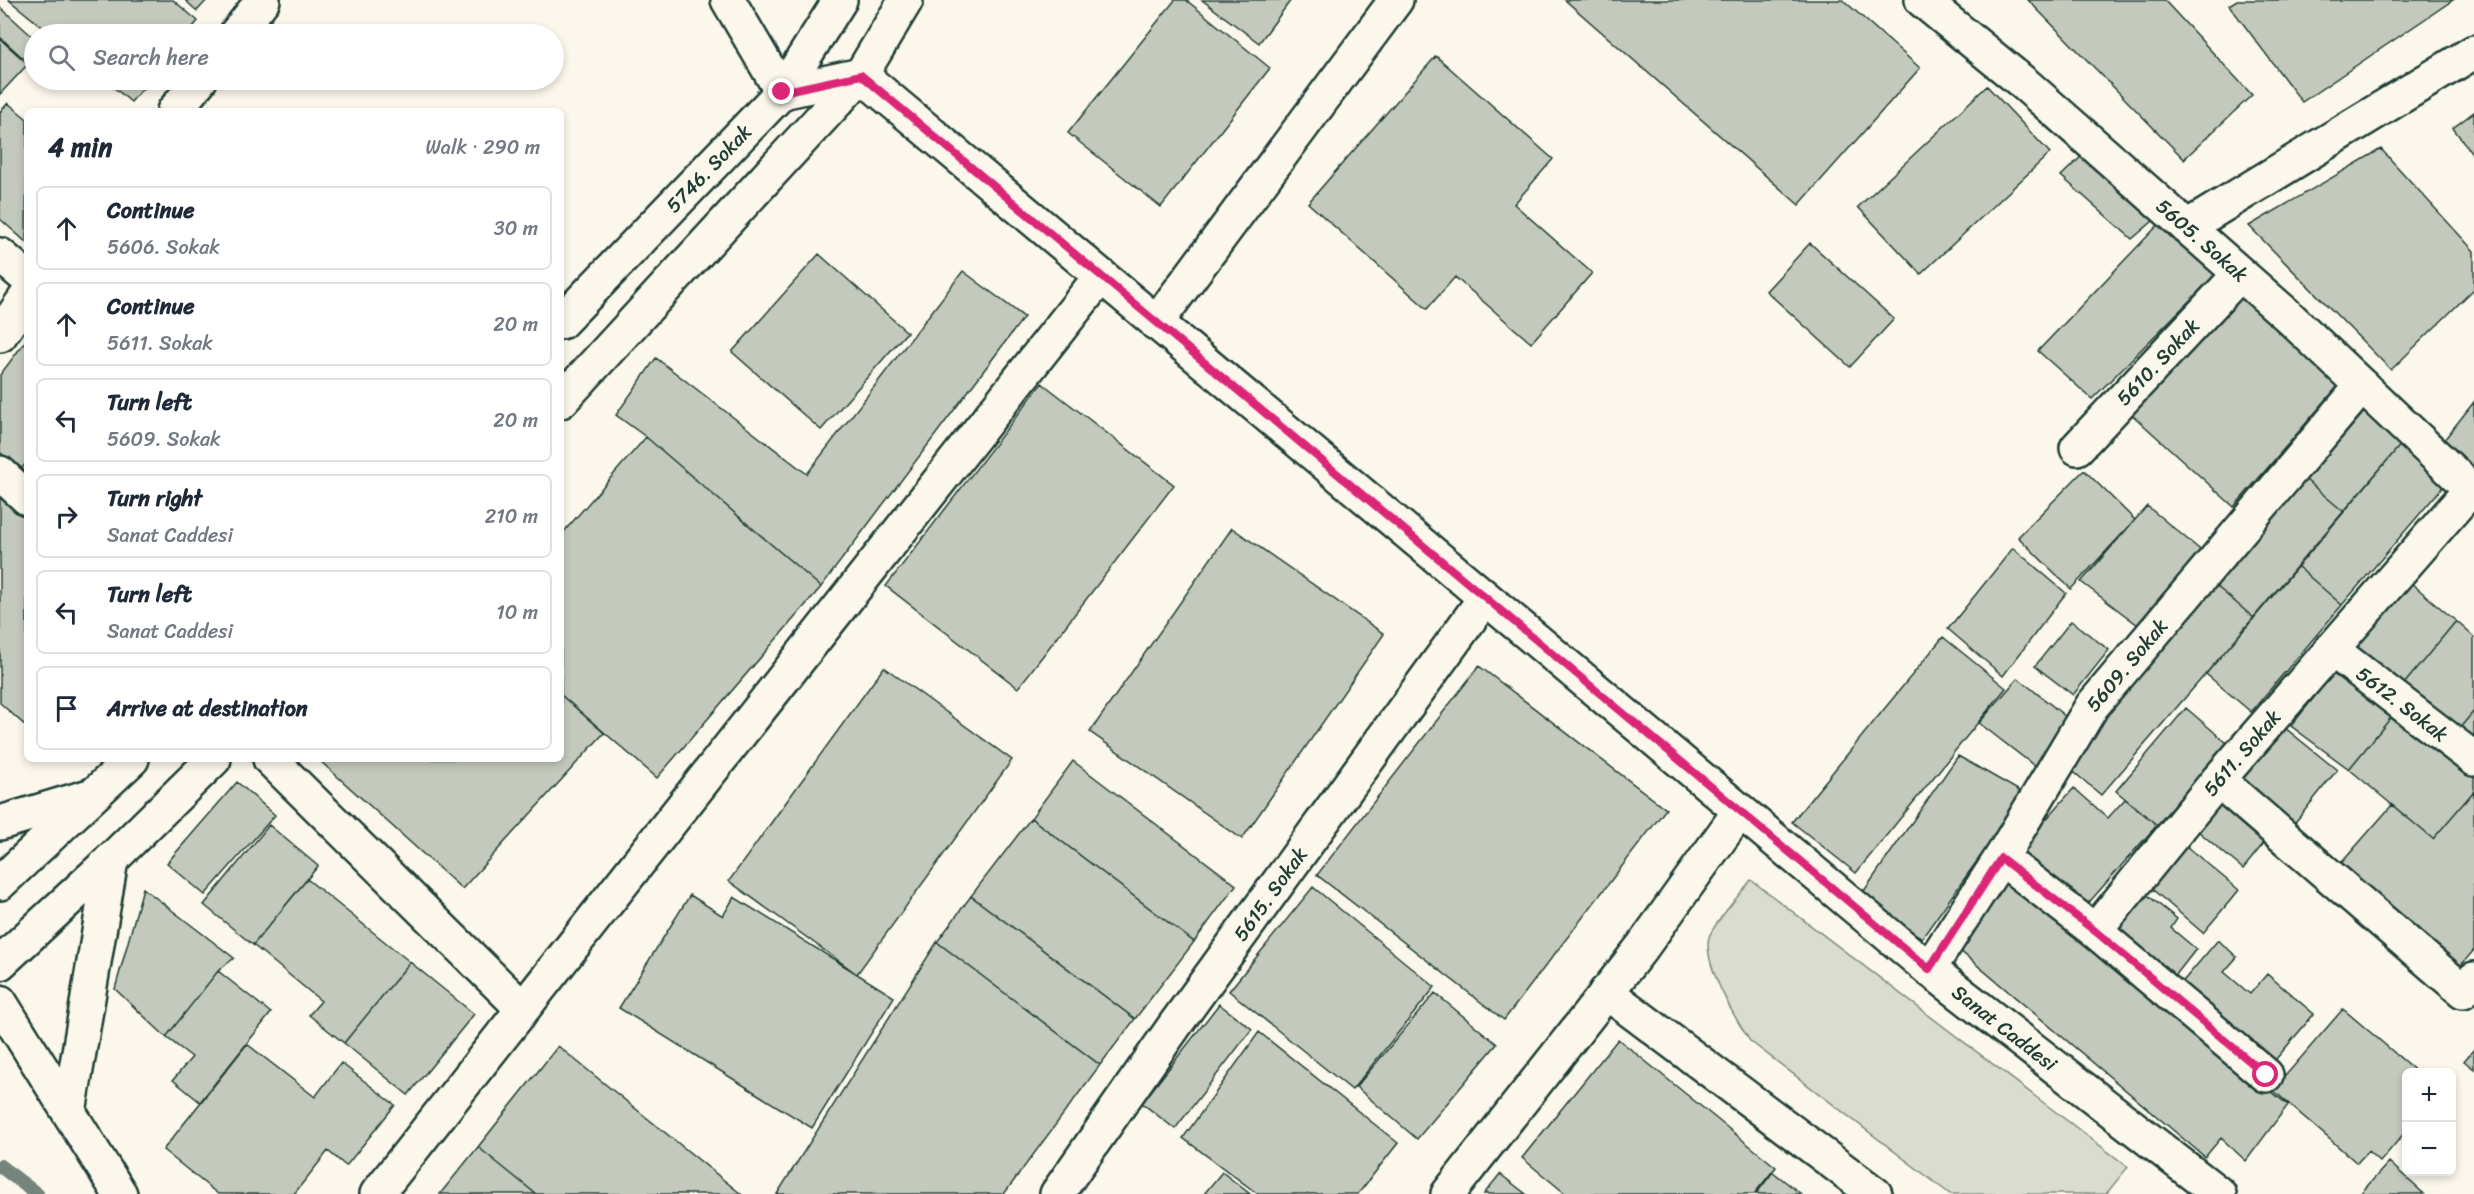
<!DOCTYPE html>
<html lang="en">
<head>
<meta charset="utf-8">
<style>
  :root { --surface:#fff; --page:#f2f2f3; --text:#1f2937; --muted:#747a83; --line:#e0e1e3 }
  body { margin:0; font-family:Sriracha,sans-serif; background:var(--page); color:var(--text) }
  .controls { position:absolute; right:18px; bottom:18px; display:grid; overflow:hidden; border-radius:9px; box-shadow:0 3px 9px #0003 }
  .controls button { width:54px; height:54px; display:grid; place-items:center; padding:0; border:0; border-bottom:2px solid var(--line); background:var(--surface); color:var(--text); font:30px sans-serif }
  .stop { position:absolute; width:18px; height:18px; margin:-14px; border:4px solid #db2777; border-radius:50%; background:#fff }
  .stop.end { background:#db2777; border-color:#fff; box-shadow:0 2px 6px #0008 }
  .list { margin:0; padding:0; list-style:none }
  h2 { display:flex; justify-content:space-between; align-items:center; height:78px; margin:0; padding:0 24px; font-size:26px }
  h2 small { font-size:20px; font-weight:400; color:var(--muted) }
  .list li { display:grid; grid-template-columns:39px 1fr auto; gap:18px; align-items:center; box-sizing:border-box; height:84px; margin:0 12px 12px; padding:0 12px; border:2px solid var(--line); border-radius:9px }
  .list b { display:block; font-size:22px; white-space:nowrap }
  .list p { margin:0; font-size:20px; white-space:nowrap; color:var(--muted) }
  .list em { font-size:20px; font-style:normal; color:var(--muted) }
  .icon { flex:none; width:33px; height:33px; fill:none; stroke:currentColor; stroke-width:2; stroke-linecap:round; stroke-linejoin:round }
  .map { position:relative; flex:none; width:2474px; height:1194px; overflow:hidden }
  .search { position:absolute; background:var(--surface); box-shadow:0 3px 9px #0003; left:24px; top:24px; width:540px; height:66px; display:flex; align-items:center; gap:15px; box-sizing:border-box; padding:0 21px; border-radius:33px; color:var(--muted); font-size:22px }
  .panel { position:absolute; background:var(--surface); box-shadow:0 3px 9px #0003; left:24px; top:108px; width:540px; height:654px; border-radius:9px }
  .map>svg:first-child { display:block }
  .green { fill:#dbdcd1; stroke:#7d8c82; stroke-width:1.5 }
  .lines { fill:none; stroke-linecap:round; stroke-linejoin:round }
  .stream { stroke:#74847b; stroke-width:14 }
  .building { fill:#c4c9be; stroke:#1f3d34; stroke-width:1.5 }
  .minor-casing { stroke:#1f3d34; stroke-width:38 }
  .tertiary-casing { stroke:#1f3d34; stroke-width:38 }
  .minor { stroke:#fbf7ec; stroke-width:33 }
  .tertiary { stroke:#fbf7ec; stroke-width:33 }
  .route { stroke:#db2777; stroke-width:8 }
  .labels { text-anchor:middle; stroke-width:6; stroke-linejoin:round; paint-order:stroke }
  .street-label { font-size:20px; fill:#1f3d34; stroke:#fbf7ec }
</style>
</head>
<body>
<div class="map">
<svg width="2474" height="1194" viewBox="0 0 2474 1194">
  <rect width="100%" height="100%" fill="#fbf7ec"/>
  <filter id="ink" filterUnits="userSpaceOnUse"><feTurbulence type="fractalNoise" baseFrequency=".0167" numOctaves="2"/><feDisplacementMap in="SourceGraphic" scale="12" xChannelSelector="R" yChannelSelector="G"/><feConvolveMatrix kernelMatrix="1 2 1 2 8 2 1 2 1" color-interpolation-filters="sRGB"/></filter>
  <g filter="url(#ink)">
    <path class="green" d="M1751,880L2128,1167L2106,1194H1950L1750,1041C1736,1020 1702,963 1709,937C1714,923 1741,893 1751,880Z"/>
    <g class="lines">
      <path class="stream" d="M0,1166L37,1194"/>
    </g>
    <path class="building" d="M9,0H173L198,21L187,34H51Z
      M185,0H207L197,11Z
      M1175,0H1186L1270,68L1161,207L1068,133Z
      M1202,0H1291L1259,43Z
      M1565,0H1843L1920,68L1799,205Z
      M2028,0H2164L2252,95L2184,159Z
      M2237,0H2453L2302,102L2229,5Z
      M0,7L34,38V45L23,58L0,37Z
      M0,39L28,64L0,94Z
      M1436,56L1553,159L1514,204L1592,273L1531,343L1455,277L1427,309L1308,203Z
      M105,80H150L131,102Z
      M1987,86L2050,153L1921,274L1858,207Z
      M8,103L27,119L26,242L0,219V112Z
      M2474,112V156L2453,128Z
      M2381,149L2474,251V289L2391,370L2249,226Z
      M2088,150L2160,215L2132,239L2061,176Z
      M2161,222L2216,274L2092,399L2038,351Z
      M1810,243L1894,319L1850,367L1766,291Z
      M819,254L907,332L821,430L732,352Z
      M963,271L1024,317L821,587L646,437L616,415L656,358L807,474Z
      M2243,290L2344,379L2234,507L2128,411Z
      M27,339V462L20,471L0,452V375Z
      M1042,383L1174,485L1018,688L886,586Z
      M2474,402V472L2444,440Z
      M2365,411L2402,443L2344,512L2306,480Z
      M646,437L821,587L657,778L561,695V535Z
      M2402,443L2447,482L2342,605L2297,566Z
      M2084,470L2135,520L2071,589L2018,537Z
      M2306,480L2344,512L2254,618L2215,585Z
      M0,494L27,517V727L0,703Z
      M2147,506L2204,553L2138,625L2081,582Z
      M1232,528L1384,634L1242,839L1090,732Z
      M2013,548L2066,593L2003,676L1948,629Z
      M2297,566L2342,605L2251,712L2206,674Z
      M2405,578L2456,621L2399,690L2344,652Z
      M2215,585L2254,618L2101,795L2062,762Z
      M2071,621L2109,650L2073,695L2035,666Z
      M2456,621L2474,637V711L2458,730L2399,690Z
      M1943,637L2006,688L1856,873L1792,822Z
      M1479,666L1666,809L1504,1020L1317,875Z
      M884,667L1012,760L857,974L729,881Z
      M2333,674L2394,714L2349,769L2291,726Z
      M2018,678L2076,725L2041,771L1979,723Z
      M561,695L604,733L462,889L318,759H561Z
      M2186,708L2227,743L2157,825L2116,791Z
      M2474,711V741L2458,730Z
      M2394,714L2474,771V791L2433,839L2349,769Z
      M2279,723L2337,770L2289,830L2231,783Z
      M1958,756L2025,794L1922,938L1859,898Z
      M1073,761L1236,885L1194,942L1031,818Z
      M237,782L275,815L205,895L167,863Z
      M2074,788L2108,818L2125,799L2157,825L2085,907L2019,850Z
      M2474,791V950L2456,971L2337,868L2392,805L2433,839Z
      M2218,796L2268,838L2243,869L2192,826Z
      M1031,818L1194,942L1135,1019L971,896Z
      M269,825L318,866L253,945L204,905Z
      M2180,841L2239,890L2203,933L2145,883Z
      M2006,877L2288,1105L2246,1161L2221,1138L2205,1157L1958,949Z
      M307,879L410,962L344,1043L309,1015L321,1001L253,945Z
      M1313,887L1435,987L1352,1090L1229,991Z
      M143,888L234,958L218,971L166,1037L115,989Z
      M2140,889L2177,919L2171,928L2196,949L2168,985L2104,934Z
      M690,895L723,916L734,897L894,997L812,1128L619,1008Z
      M971,896L1135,1019L1100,1065L937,942Z
      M2218,940L2237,957L2224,972L2250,994L2267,974L2314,1014L2271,1065L2179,986Z
      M937,942L1100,1065L1004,1194H777Z
      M410,962L474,1014L408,1095L344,1043Z
      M218,971L271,1013L200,1102L173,1080L192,1057L166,1037Z
      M1435,993L1497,1044L1417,1139L1356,1087Z
      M1219,1004L1252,1029L1175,1129L1142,1103Z
      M2343,1009L2417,1072H2406V1131L2380,1162L2368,1151L2357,1163L2273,1090Z
      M1259,1032L1398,1143L1358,1194H1258L1183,1138Z
      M1618,1039L1776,1167L1754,1194H1566L1522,1158Z
      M247,1044L315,1097L341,1063L395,1105L346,1166L328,1151L294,1194H218L163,1150Z
      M558,1046L741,1194H536L478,1147Z
      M2474,1049V1069L2464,1061Z
      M478,1147L536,1194H440Z
      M2389,1162L2424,1194H2360Z
      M1222,1172L1250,1194H1204Z
      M1773,1172L1801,1194H1756Z
      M1500,1174L1526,1194H1484Z"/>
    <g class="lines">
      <defs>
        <g id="minor">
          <path id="s1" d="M728,0L782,92L861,75L1929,969L2219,1194"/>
          <path id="s2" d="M1922,0L2026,85L2287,315L2474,492"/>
          <path d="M236,34L263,0"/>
          <path d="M174,111L200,80"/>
          <path d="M2187,227L2474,52"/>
          <path d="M0,255L27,278"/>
          <path d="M1156,323L1396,0"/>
          <path d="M0,335L27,296"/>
          <path id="s3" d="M2077,448L2240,274"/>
          <path d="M0,473L27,498"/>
          <path id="s4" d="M2331,649L2474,759"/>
          <path d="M270,759L522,1008"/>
          <path d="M2218,780L2463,991L2474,979"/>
          <path d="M0,823L93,795"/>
          <path id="s5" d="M2001,858L2095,931L2218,780L2471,489"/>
          <path d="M2095,931L2266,1075"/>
          <path id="s6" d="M1929,969L2001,858L2092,706L2362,386"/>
          <path d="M1606,992L1875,1194"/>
          <path d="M69,1112L111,860"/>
          <path d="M377,1194L1101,276"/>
          <path id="s7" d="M1057,1194L1175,1025L1485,598"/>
          <path d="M1448,1194L1643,946L1740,811"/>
        </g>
        <g id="tertiary">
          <path id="s8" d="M561,322L782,92L840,0"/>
          <path d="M561,401L861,75L906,0"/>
          <path d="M0,883L132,759"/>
          <path d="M0,963L111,860L214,759"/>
          <path d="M0,1002L120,1194"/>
        </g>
      </defs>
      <use href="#minor" class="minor-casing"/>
      <use href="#tertiary" class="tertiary-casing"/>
      <use href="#minor" class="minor"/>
      <use href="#tertiary" class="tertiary"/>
    </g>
  </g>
  <g class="lines" filter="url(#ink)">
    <path class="route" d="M782,92L861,75L1929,969L2001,858L2095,931L2266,1075"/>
  </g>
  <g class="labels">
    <g class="street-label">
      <text dy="7" stroke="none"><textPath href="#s8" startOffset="213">5746. Sokak</textPath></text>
      <text dy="7" stroke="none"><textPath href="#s2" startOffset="369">5605. Sokak</textPath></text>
      <text dy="7" stroke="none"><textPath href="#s3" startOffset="118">5610. Sokak</textPath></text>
      <text dy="7" stroke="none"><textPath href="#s6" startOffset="363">5609. Sokak</textPath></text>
      <text dy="7" stroke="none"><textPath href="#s4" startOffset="90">5612. Sokak</textPath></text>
      <text dy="7" stroke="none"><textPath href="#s5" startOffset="350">5611. Sokak</textPath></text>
      <text dy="7" stroke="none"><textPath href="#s7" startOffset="368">5615. Sokak</textPath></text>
      <text dy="7" stroke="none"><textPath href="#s1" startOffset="1676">Sanat Caddesi</textPath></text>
    </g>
  </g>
</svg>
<div class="controls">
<button>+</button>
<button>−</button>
</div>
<div class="stop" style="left:2266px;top:1075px"></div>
<div class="stop end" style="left:782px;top:92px"></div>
<div class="search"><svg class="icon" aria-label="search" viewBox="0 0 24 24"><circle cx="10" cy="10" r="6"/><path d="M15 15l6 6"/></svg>Search here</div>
<section class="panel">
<h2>4 min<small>Walk · 290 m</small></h2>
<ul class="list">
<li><svg class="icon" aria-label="ahead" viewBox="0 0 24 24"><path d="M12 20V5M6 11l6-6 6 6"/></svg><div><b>Continue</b><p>5606. Sokak</p></div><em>30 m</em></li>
<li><svg class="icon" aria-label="ahead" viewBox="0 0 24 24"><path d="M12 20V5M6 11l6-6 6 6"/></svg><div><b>Continue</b><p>5611. Sokak</p></div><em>20 m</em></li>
<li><svg class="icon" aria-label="left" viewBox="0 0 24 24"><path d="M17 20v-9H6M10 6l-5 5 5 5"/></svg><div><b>Turn left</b><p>5609. Sokak</p></div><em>20 m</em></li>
<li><svg class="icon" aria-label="right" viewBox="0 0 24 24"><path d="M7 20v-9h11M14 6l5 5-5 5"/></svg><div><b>Turn right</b><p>Sanat Caddesi</p></div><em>210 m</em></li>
<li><svg class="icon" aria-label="left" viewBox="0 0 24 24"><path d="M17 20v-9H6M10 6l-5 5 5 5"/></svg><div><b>Turn left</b><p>Sanat Caddesi</p></div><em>10 m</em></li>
<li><svg class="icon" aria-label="arrive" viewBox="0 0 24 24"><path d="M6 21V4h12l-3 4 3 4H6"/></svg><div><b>Arrive at destination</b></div></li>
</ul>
</section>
</div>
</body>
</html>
